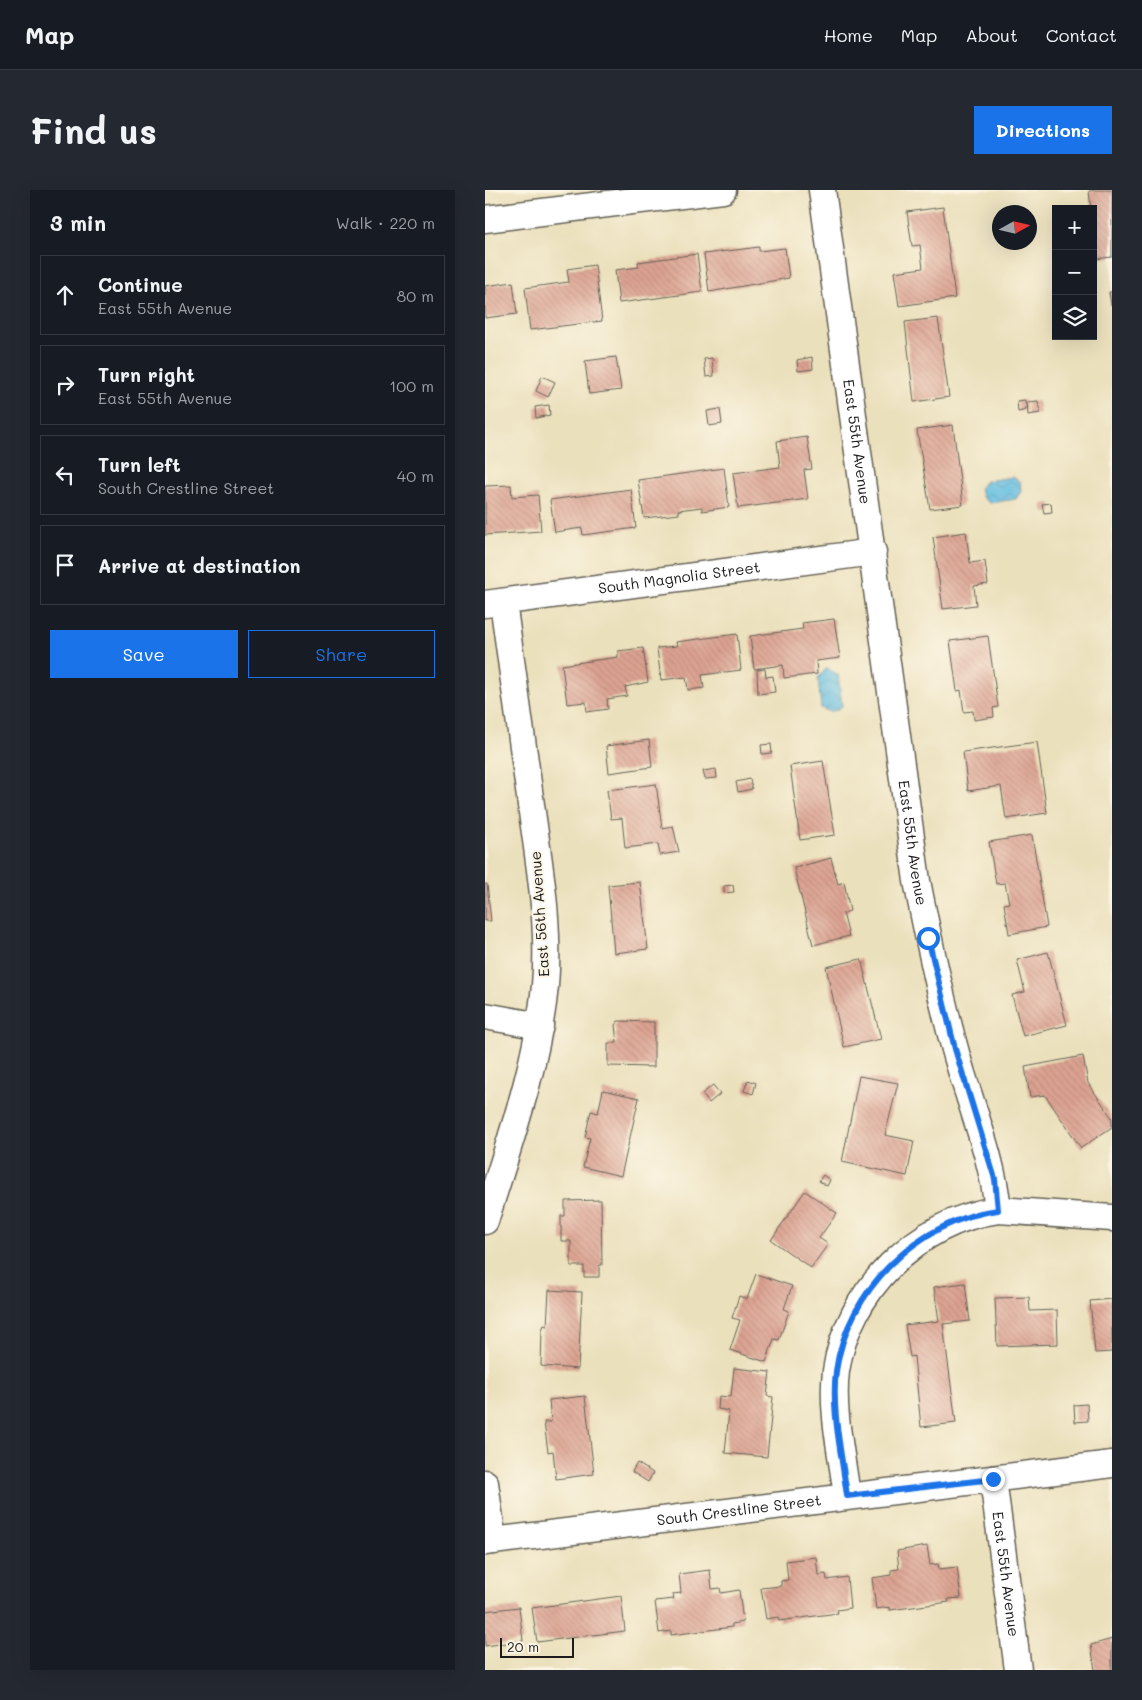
<!DOCTYPE html>
<html lang="en">
<head>
<meta charset="utf-8">
<style>
  :root { --surface:#171b24; --page:#242831; --text:#f1f3f6; --muted:#9ea1a6; --line:#363941; --accent:#1a73e8 }
  body { margin:0; font-family:Mali,sans-serif; background:var(--page); color:var(--text) }
  .controls { position:absolute; right:15px; top:15px; display:grid; overflow:hidden; border-radius:0px; box-shadow:0 5px 20px #0002 }
  .controls button { width:45px; height:45px; display:grid; place-items:center; padding:0; border:0; border-bottom:1px solid var(--line); background:var(--surface); color:var(--text); font:25px sans-serif }
  .compass { position:absolute; left:507px; top:15px; width:45px; height:45px; border-radius:50%; background:var(--surface); box-shadow:0 5px 20px #0002; rotate:82deg }
  .scale { position:absolute; left:15px; bottom:12px; width:74px; box-sizing:border-box; padding-left:5px; border:2px solid #1c1c1c; border-top:0; font-size:14px; line-height:18px; white-space:nowrap; color:#1c1c1c; -webkit-text-stroke:4px #fcf5e5; paint-order:stroke }
  .stop { position:absolute; width:15px; height:15px; margin:-11px; border:4px solid #1a73e8; border-radius:50%; background:#fff }
  .stop.end { background:#1a73e8; border-color:#fff; box-shadow:0 1px 5px #0008 }
  .list { margin:0; padding:0; list-style:none }
  h2 { display:flex; justify-content:space-between; align-items:center; height:65px; margin:0; padding:0 20px; font-size:21px }
  h2 small { font-size:16px; font-weight:400; color:var(--muted) }
  .list li { display:grid; grid-template-columns:32px 1fr auto; gap:15px; align-items:center; box-sizing:border-box; height:80px; margin:0 10px 10px; padding:0 10px; border:1px solid var(--line); border-radius:0px }
  .list b { display:block; font-size:19px; white-space:nowrap }
  .list p { margin:0; font-size:16px; white-space:nowrap; color:var(--muted) }
  .list em { font-size:16px; font-style:normal; color:var(--muted) }
  .actions { display:flex; gap:10px; padding:15px 20px }
  .actions a { flex:1; padding:11px 0; border:1px solid var(--accent); border-radius:0px; text-align:center; font-size:18px; color:var(--accent) }
  .actions .main { background:var(--accent); color:#fff }
  .icon { flex:none; width:28px; height:28px; fill:none; stroke:currentColor; stroke-width:2; stroke-linecap:round; stroke-linejoin:round }
  .map { position:relative; flex:none; width:627px; height:1480px; overflow:hidden; border-radius:0px }
  header { display:flex; align-items:center; gap:30px; box-sizing:border-box; height:70px; padding:0 25px; background:var(--surface); border-bottom:1px solid var(--line) }
  header strong { font-size:24px }
  nav { display:flex; gap:28px; margin-inline-start:auto; font-size:18px }
  .intro { display:flex; align-items:center; justify-content:space-between; box-sizing:border-box; height:120px; padding:0 30px }
  h1 { margin:0; font-size:35px }
  .button { padding:12px 22px; border-radius:0px; background:var(--accent); color:#fff; font-size:18px; font-weight:700 }
  main { display:flex; gap:30px; padding:0 30px }
  aside { flex:1; background:var(--surface); border-radius:0px; box-shadow:0 5px 20px #0002 }
  .map>svg:first-child { display:block }
  .water { fill:url(#water-waves); stroke:#3f6c7e }
  .building { fill:url(#building-back-hatch) }
  .lines { fill:none; stroke-linecap:round; stroke-linejoin:round }
  .minor-casing { stroke:#646154; stroke-width:29 }
  .minor { stroke:#fff; stroke-width:26 }
  .route { stroke:#1a73e8; stroke-width:6 }
  .labels { text-anchor:middle; stroke-width:4; stroke-linejoin:round; paint-order:stroke }
  .street-label { font-size:15px; fill:#1c1c1c; stroke:#fcf5e5 }
</style>
</head>
<body>
<header>
<strong>Map</strong>
<nav><a>Home</a><a>Map</a><a>About</a><a>Contact</a></nav>
</header>
<div class="intro"><h1>Find us</h1><a class="button">Directions</a></div>
<main>
<aside>
<h2>3 min<small>Walk · 220 m</small></h2>
<ul class="list">
<li><svg class="icon" aria-label="ahead" viewBox="0 0 24 24"><path d="M12 20V5M6 11l6-6 6 6"/></svg><div><b>Continue</b><p>East 55th Avenue</p></div><em>80 m</em></li>
<li><svg class="icon" aria-label="right" viewBox="0 0 24 24"><path d="M7 20v-9h11M14 6l5 5-5 5"/></svg><div><b>Turn right</b><p>East 55th Avenue</p></div><em>100 m</em></li>
<li><svg class="icon" aria-label="left" viewBox="0 0 24 24"><path d="M17 20v-9H6M10 6l-5 5 5 5"/></svg><div><b>Turn left</b><p>South Crestline Street</p></div><em>40 m</em></li>
<li><svg class="icon" aria-label="arrive" viewBox="0 0 24 24"><path d="M6 21V4h12l-3 4 3 4H6"/></svg><div><b>Arrive at destination</b></div></li>
</ul>
<div class="actions"><a class="main">Save</a><a>Share</a></div>
</aside>
<div class="map">
<svg width="627" height="1480" viewBox="0 0 627 1480">
  <defs>
    <pattern id="water-waves" width="16" height="10" patternUnits="userSpaceOnUse" patternTransform="scale(1.25)"><rect width="16" height="10" fill="#62bde0"/><path d="M0 5q4-4 8 0t8 0" fill="none" stroke="#54a2c0"/></pattern>
    <pattern id="building-back-hatch" width="6" height="6" patternUnits="userSpaceOnUse" patternTransform="scale(1.25)"><rect width="6" height="6" fill="#dca291"/><path d="M-1 5l2 2M0 0l6 6M5-1l2 2" fill="none" stroke="#bc8b7c"/></pattern>
  </defs>
  <rect width="100%" height="100%" fill="#fcf5e5"/>
  <filter id="ink" filterUnits="userSpaceOnUse"><feTurbulence type="fractalNoise" baseFrequency=".02" numOctaves="2"/><feDisplacementMap in="SourceGraphic" scale="10" xChannelSelector="R" yChannelSelector="G"/><feConvolveMatrix kernelMatrix="1 2 1 2 8 2 1 2 1" color-interpolation-filters="sRGB"/></filter>
  <filter id="wash" filterUnits="userSpaceOnUse"><feTurbulence type="fractalNoise" baseFrequency=".0096" numOctaves="4" result="noise"/><feDisplacementMap in="SourceGraphic" scale="20" xChannelSelector="R" yChannelSelector="G"/><feGaussianBlur stdDeviation="1.12" result="paint"/><feColorMatrix in="noise" values="0 0 0 0 0 0 0 0 0 0 0 0 0 0 0 0 0 1.4 0 .05"/><feComposite in="paint" operator="in"/></filter>
  <g filter="url(#wash)">
    <rect width="100%" height="100%" fill="#ebe0bc"/>
    <path class="water" d="M528,287L535,292L536,301L531,309L505,313L497,307L495,298L501,291Z
      M342,478L353,485L357,516C350,522 345,523 336,518L333,488Z"/>
    <g id="blocks">
      <path class="building" d="M612,0H627V67L609,69L608,19H606L604,1Z
        M458,17L470,108L414,116L409,82L438,78L435,55L427,56L422,22Z
        M274,57V61L300,58L304,88L224,102L219,64Z
        M212,64L217,102L134,113L130,80L154,77L153,72Z
        M110,75L117,131L45,140L40,98L84,92L82,79Z
        M28,92L32,124L0,128V96Z
        M624,102H627V115H626Z
        M453,128L464,207L429,212L420,132Z
        M131,167L136,200L104,204L100,171Z
        M327,167L328,179L313,181L312,170Z
        M227,168L229,186L221,187L219,169Z
        M57,186L70,192L63,207L51,201Z
        M540,210L541,220L533,222L532,211Z
        M553,211L555,223L543,225L542,212Z
        M64,215L65,225L51,228L50,217Z
        M235,219L237,234L224,236L222,221Z
        M468,235L478,315L445,319L432,240Z
        M322,247L327,279L319,280L323,309L253,318L248,283L295,277L292,251Z
        M239,278L244,317L217,321V317L193,320L194,324L159,328L153,290Z
        M26,295L27,307L53,305L56,341L0,345V296Z
        M146,299L151,338L98,345L97,338L70,342L65,310Z
        M566,313L567,322L559,323L557,314Z
        M481,342L485,373L500,371L503,394L489,396L491,415L458,419L448,347Z
        M349,429L355,468L331,471L332,484L299,488L298,475L269,479L265,446L318,439L317,433Z
        M252,444L256,480L217,485L219,498L203,500L201,487L176,490L172,458L192,456L191,452Z
        M503,446L513,517L508,518L509,527L489,530L488,521L479,522L476,500L472,501L465,451Z
        M158,458L163,492L140,497L142,506L122,509L123,519L102,522L101,512L82,514L77,475L133,467V461Z
        M280,479L281,487L288,486L290,502L273,504L272,480Z
        M164,550L167,577L124,583L121,556Z
        M552,552L562,623L521,629L516,596L483,601L478,562Z
        M286,554L287,563L277,564L276,555Z
        M338,571L350,645L315,650L305,576Z
        M231,579L232,588L220,589L218,581Z
        M265,589L267,599L253,602L251,592Z
        M171,594L177,638L188,636L194,662L175,665L173,654L140,658L137,628L126,629L122,600Z
        M547,645L562,737L524,744L519,714L524,713L520,693L511,694L504,652Z
        M346,668L353,694L359,692L365,721L358,723L364,746L328,755L309,678Z
        M155,692L163,759L129,763L123,695Z
        M0,694H2L6,731H0Z
        M248,695L249,702L239,703V696Z
        M563,762L582,835L538,846L527,805L540,802L532,770Z
        M376,769L396,849L359,857L341,777Z
        M133,831L169,832V877L123,876V853H132L130,835Z
        M598,866L603,893L627,928V937L596,958L560,905L545,907L540,877Z
        M374,886L413,893L400,945L429,951L422,986L357,972Z
        M263,890L271,893L268,904L259,901Z
        M228,895L235,904L224,913L217,904Z
        M118,900L154,908L136,986L98,977L105,948L100,947L106,921L113,923Z
        M338,985L345,990L342,996L334,991Z
        M320,1001L352,1023L334,1048L343,1054L326,1078L286,1050Z
        M116,1010L117,1075H114V1087H99V1076H86V1051H76V1026H80V1011Z
        M271,1084L307,1096L299,1119L304,1121L294,1150L289,1149L281,1172L245,1160L255,1130L247,1128L254,1106L262,1109Z
        M480,1093L485,1131L458,1134L471,1233L436,1237L429,1166L425,1167L420,1135L454,1131L449,1097Z
        M64,1100L97,1102L93,1179L56,1176L57,1140L59,1135L62,1136Z
        M544,1107L545,1121L572,1120L573,1154L512,1156L510,1108Z
        M627,1109V1162L610,1163L605,1111Z
        M249,1178L285,1182L282,1206L288,1207L282,1267L240,1263L244,1221L233,1219L234,1206L246,1207Z
        M100,1206L109,1284L71,1289L68,1261L63,1262L59,1232H66L64,1210Z
        M602,1214L603,1231L590,1232L589,1215Z
        M152,1273L168,1283L163,1292L147,1282Z
        M442,1356L445,1375L453,1374L454,1379L472,1377L476,1408L463,1409L464,1412L435,1416L405,1420V1417L391,1419L387,1388L406,1385V1380L414,1379L412,1361Z
        M331,1367L333,1385L341,1384L342,1390L362,1387L365,1418L352,1420L353,1423L323,1427L294,1431L293,1427L281,1429L276,1398L296,1396V1391L303,1390L301,1371Z
        M225,1380L227,1399L235,1398L236,1403L254,1400L258,1432L247,1434V1437L217,1441L186,1445V1441L174,1443L170,1411L189,1409L188,1404L196,1403L194,1384Z
        M136,1406L140,1441L52,1452L47,1418Z
        M34,1417L38,1451L0,1456V1421Z
        M627,1449V1480H610L606,1455Z"/>
    </g>
  </g>
  <g filter="url(#ink)">
    <use href="#blocks" fill-opacity="0" stroke="#646154" stroke-width="1"/>
    <g class="lines">
      <defs>
        <g id="minor">
          <path id="s1" d="M337,0L432,691C444,752 456,811 473,870C487,919 508,969 513,1020C433,1030 362,1102 351,1181C346,1221 357,1265 362,1306"/>
          <path d="M0,29L238,0"/>
          <path id="s2" d="M0,414L388,362"/>
          <path d="M0,826L55,836"/>
          <path d="M513,1020L627,1028"/>
          <path d="M0,1031C24,953 52,877 60,796C65,738 55,679 47,622C37,552 27,482 18,412"/>
          <path id="s3" d="M508,1289L533,1480"/>
          <path d="M0,1293L8,1351"/>
          <path id="s4" d="M0,1352L627,1274"/>
        </g>
      </defs>
      <use href="#minor" class="minor-casing"/>
      <use href="#minor" class="minor"/>
    </g>
  </g>
  <g class="lines" filter="url(#ink)">
    <path class="route" d="M443,748L470,859L510,989L513,1020C433,1030 362,1101 351,1181C346,1221 357,1265 362,1306L508,1289"/>
  </g>
  <g class="labels">
    <g class="street-label">
      <text dy="5" stroke="none"><textPath href="#s1" startOffset="254">East 55th Avenue</textPath></text>
      <text dy="5" stroke="none"><textPath href="#s2" startOffset="196">South Magnolia Street</textPath></text>
      <text dy="5" stroke="none"><textPath href="#s1" startOffset="659">East 55th Avenue</textPath></text>
      <text transform="translate(55 724) rotate(-94)" y="5">East 56th Avenue</text>
      <text dy="5" stroke="none"><textPath href="#s4" startOffset="256">South Crestline Street</textPath></text>
      <text dy="5" stroke="none"><textPath href="#s3" startOffset="96">East 55th Avenue</textPath></text>
    </g>
  </g>
</svg>
<div class="controls">
<button>+</button>
<button>−</button>
<button><svg class="icon" aria-label="layers" viewBox="0 0 24 24"><path d="M12 4l9 5-9 5-9-5zM3 14l9 5 9-5"/></svg></button>
</div>
<svg class="compass" viewBox="-18 -18 36 36"><path d="M0-13l5 13h-10z" fill="#e53935"/><path d="M0 13l5-13h-10z" fill="#9ea1a6"/></svg>
<div class="scale">20 m</div>
<div class="stop" style="left:443px;top:748px"></div>
<div class="stop end" style="left:508px;top:1289px"></div>
</div>
</main>
</body>
</html>
